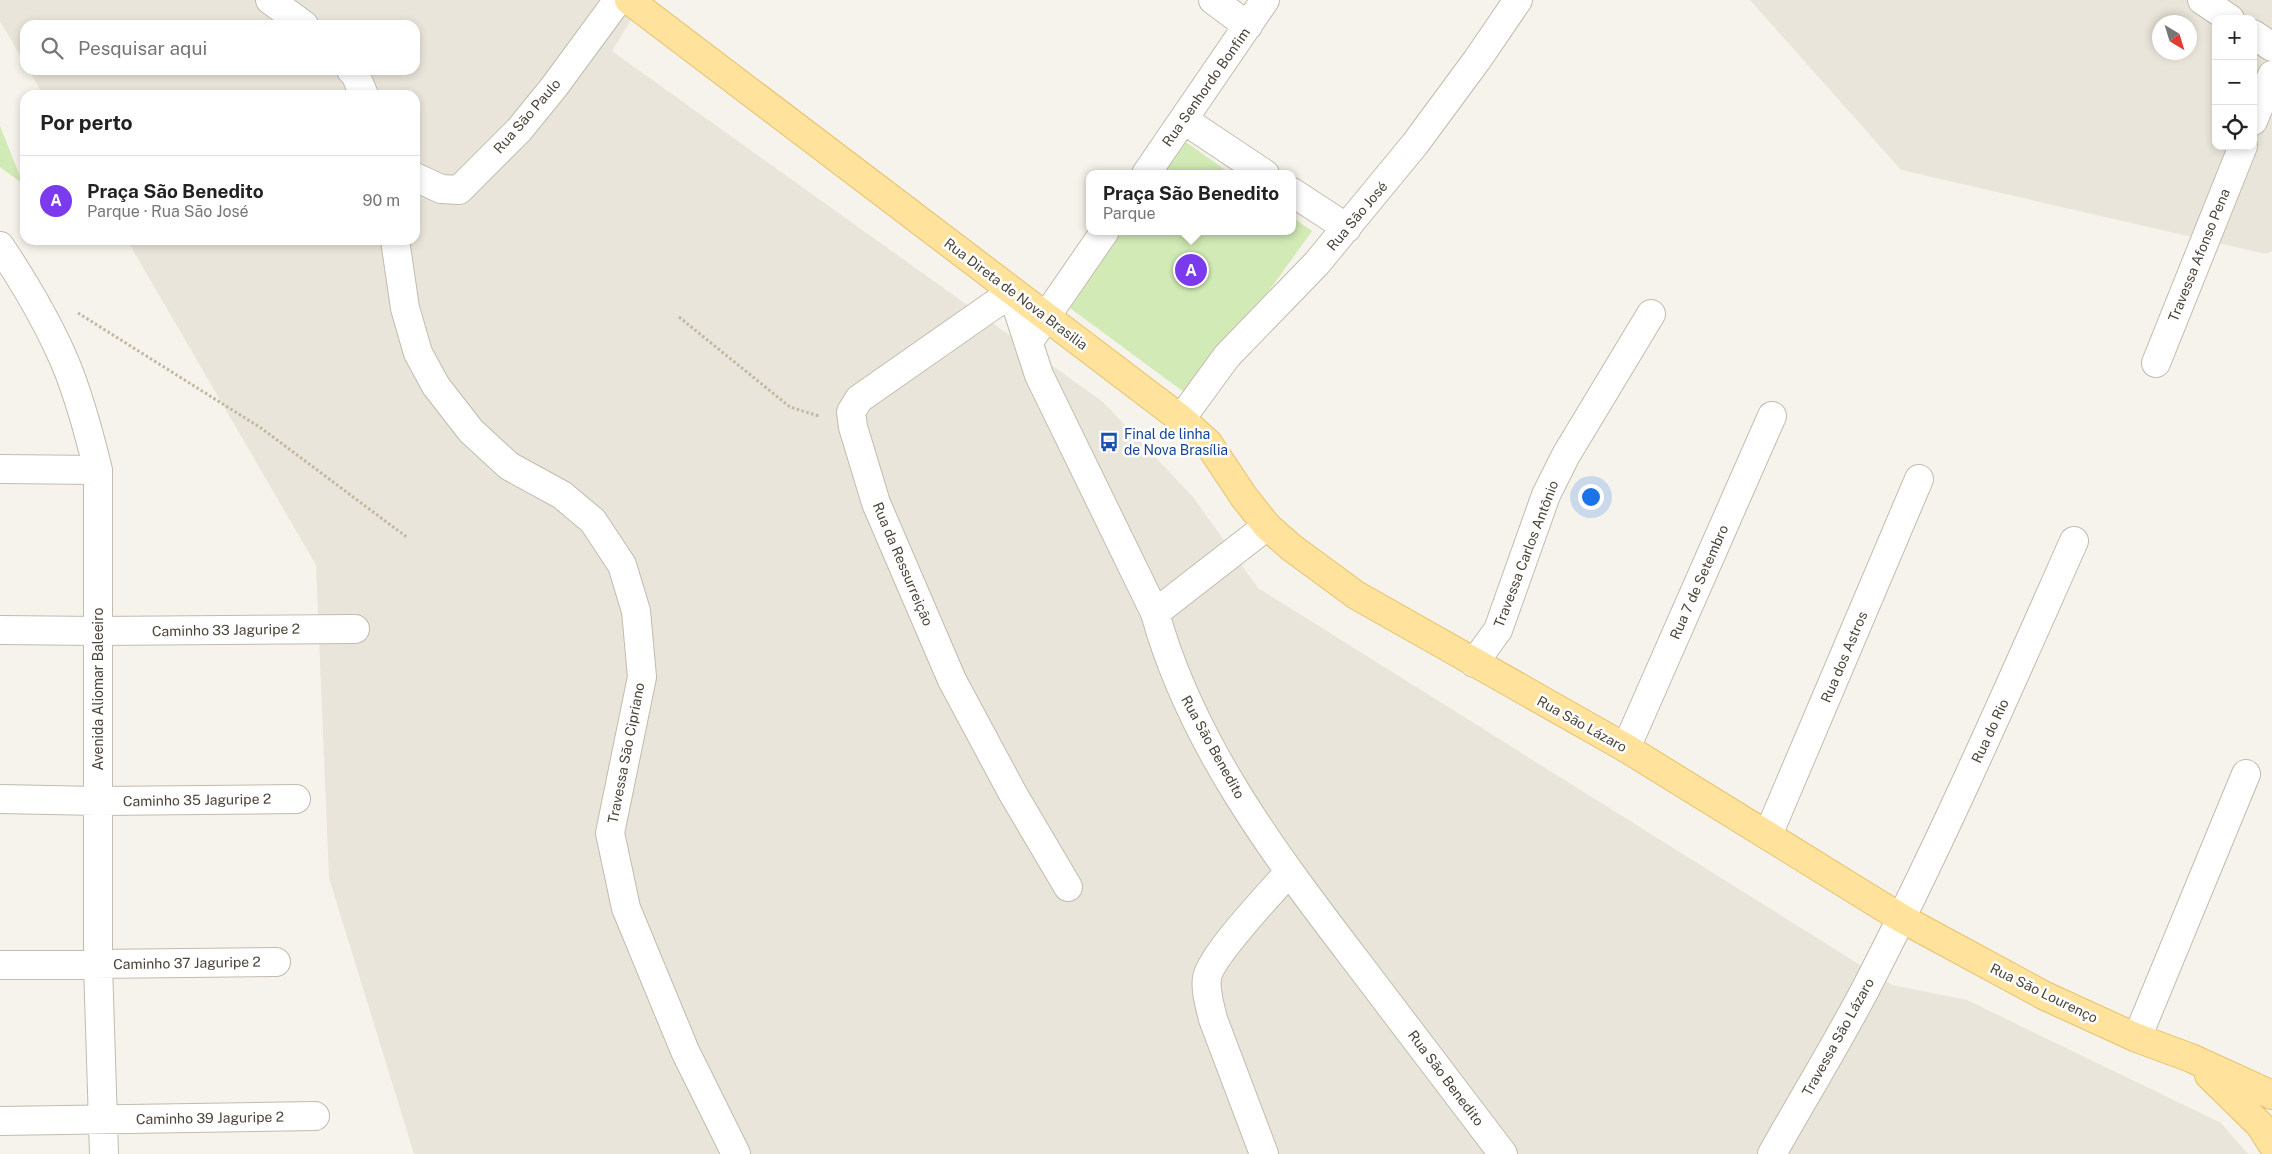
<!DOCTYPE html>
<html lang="pt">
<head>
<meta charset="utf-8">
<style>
  :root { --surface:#fff; --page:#f6f6f6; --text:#222; --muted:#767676; --line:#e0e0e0; --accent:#7c3aed }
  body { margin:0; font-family:"Public Sans",sans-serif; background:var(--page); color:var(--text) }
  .controls { position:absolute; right:15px; top:15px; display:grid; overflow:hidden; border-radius:10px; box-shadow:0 2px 8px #0003 }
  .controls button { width:45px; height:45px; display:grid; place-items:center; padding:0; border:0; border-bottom:1px solid var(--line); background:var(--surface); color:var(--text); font:25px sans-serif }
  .compass { position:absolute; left:2152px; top:15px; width:45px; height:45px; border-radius:50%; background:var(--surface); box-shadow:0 2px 8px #0003; rotate:142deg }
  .you { position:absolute; left:1590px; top:496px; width:18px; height:18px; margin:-12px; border:4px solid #fff; border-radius:50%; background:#1a73e8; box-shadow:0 0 0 8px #1a73e833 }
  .badge { display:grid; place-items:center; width:32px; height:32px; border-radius:50%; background:var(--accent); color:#fff; font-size:16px; font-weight:700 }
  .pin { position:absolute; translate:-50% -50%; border:2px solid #fff; box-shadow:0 1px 5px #0006 }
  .popup { position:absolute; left:1086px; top:170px; width:210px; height:65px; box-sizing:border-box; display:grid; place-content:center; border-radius:10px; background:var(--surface); filter:drop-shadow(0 1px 4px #0005); font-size:16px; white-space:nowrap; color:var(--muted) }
  .popup b { font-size:19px; color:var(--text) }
  .popup::after { content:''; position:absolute; left:50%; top:100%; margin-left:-10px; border:10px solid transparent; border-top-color:var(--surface) }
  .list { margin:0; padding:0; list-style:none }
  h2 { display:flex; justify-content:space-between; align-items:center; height:65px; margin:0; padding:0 20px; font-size:21px }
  h2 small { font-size:16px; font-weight:400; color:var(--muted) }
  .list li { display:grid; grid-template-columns:32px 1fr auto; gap:15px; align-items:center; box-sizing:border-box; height:90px; padding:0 20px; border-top:1px solid var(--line) }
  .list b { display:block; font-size:19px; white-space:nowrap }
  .list p { margin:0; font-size:16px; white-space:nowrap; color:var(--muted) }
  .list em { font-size:16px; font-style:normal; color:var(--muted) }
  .icon { flex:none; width:28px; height:28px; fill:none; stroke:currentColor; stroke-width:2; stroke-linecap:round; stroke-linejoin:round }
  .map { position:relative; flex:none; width:2272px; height:1154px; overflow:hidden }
  .search { position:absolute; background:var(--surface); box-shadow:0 2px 8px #0003; left:20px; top:20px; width:400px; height:55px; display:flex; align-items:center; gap:12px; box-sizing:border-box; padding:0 18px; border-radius:15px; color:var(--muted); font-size:19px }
  .panel { position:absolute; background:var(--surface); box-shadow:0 2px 8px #0003; left:20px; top:90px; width:400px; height:155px; border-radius:15px }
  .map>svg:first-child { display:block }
  .residential { fill:#eae5da; fill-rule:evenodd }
  .green { fill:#d2eab5 }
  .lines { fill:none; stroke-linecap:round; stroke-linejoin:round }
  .minor-casing { stroke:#c2bbae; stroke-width:30 }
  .major-casing { stroke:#e6c16a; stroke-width:30 }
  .path { stroke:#c4b79f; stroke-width:3; stroke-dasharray:2.5 2.5; stroke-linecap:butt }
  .minor { stroke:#fff; stroke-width:28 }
  .major { stroke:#ffe39c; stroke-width:28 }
  .labels { text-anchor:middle; stroke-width:5; stroke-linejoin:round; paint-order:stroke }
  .street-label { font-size:14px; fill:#4b4439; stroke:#fff }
  .transit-label { font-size:14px; fill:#164399; stroke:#fff; text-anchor:start }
</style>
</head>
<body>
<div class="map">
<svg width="2272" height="1154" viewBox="0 0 2272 1154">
  <rect width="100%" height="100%" fill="#f6f3ec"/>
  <path class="residential" d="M0,0H643L612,51L1103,402L1193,497L1258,588L1892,985L1967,1000L2221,1123L2248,1154H414L329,878L316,565L127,240H415V95H43L29,70H415V25H25V64L0,21Z
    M1750,0H2272V251L2266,254L1901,170ZM2216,19H2253V146H2216ZM2160,22H2190V52H2160Z"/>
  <path class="green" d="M0,126L23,184L0,167Z
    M1186,142L1231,174H1163Z
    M1292,217L1312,231L1192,398L1070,308L1123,231H1292Z"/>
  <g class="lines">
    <defs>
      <path id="minor" d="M270,0L304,25
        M1213,0L1248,26
        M2202,0L2230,19
        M2253,34L2272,47
        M351,70L356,76L364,95
        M1184,120L1265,174
        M2253,121L2272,75
        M1146,174L1265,0
        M415,177L441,189L459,190L519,130L554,87L618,0
        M1292,192L1347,228
        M395,240L405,308L418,353L436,386L471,431L509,466L562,495L593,521L622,565L636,611L642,677L610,833L626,908L685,1051L736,1154
        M0,246C24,282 47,321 64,360C79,395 89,433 98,470V965L104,1154
        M1032,337L1105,231
        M2156,363L2243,146
        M1181,419L1227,356L1317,263L1415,144L1477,60L1518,0
        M0,469L98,470
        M1155,613L1267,526
        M0,630L98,631L355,629
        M1474,663L1498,630L1546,495L1566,455L1651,314
        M1626,748L1772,416
        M0,799L98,801L296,799
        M1768,835L1919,479
        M1068,887L1012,792L952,680L876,503L853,427L851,412L859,399L1012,292L1039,375L1155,613C1191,743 1273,852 1354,958C1404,1023 1453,1089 1503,1154
        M0,965L276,962
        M2137,1038L2246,774
        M0,1121L315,1116
        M1264,1154L1213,1019C1210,1006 1205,991 1207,978C1211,955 1271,893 1289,872
        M1772,1154C1803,1099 1836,1045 1865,990C1941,843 2007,692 2074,541"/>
      <path id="major" d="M629,0L1181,419L1208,443L1244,497L1267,526L1292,548L1356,595L1626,748L1901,918L2045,996L2137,1038L2191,1058L2272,1095
        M2209,1075L2260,1125L2272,1144"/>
    </defs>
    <use href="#minor" class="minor-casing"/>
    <use href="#major" class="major-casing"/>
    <path class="path" d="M78,313L261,428L408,538
      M679,317L790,407L819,416"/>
    <use href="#minor" class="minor"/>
    <use href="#major" class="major"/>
  </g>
  <defs>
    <symbol id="bus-bare" viewBox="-9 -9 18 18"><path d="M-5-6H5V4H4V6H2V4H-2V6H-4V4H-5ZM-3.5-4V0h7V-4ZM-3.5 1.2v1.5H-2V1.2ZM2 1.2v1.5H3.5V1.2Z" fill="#1a4fb4" stroke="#fff" stroke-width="2.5" paint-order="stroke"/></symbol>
  </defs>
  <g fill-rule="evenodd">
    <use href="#bus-bare" x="1095" y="428" width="28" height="28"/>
  </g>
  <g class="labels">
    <g class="street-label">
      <text transform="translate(1206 87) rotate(-55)" y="5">Rua Senhordo Bonfim</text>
      <text transform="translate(527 116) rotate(-49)" y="5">Rua São Paulo</text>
      <text transform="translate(1357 216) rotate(-50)" y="5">Rua São José</text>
      <text transform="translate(2199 255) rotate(-68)" y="5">Travessa Afonso Pena</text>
      <text transform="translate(1016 294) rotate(37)" y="5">Rua Direta de Nova Brasilia</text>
      <text transform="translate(1526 554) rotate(-69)" y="5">Travessa Carlos Antônio</text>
      <text transform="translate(903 564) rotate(67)" y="5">Rua da Ressurreição</text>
      <text transform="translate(1699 582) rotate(-66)" y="5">Rua 7 de Setembro</text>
      <text transform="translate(226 630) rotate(-1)" y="5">Caminho 33 Jaguripe 2</text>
      <text transform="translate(1844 657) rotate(-67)" y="5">Rua dos Astros</text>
      <text transform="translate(98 689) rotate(-90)" y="5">Avenida Aliomar Baleeiro</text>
      <text transform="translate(1582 724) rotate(29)" y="5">Rua São Lázaro</text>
      <text transform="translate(1990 731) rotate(-65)" y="5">Rua do Rio</text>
      <text transform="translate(1213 747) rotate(61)" y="5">Rua São Benedito</text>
      <text transform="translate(626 753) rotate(-79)" y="5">Travessa São Cipriano</text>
      <text transform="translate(197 800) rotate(-1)" y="5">Caminho 35 Jaguripe 2</text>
      <text transform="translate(187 963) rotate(-1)" y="5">Caminho 37 Jaguripe 2</text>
      <text transform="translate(2044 993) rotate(26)" y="5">Rua São Lourenço</text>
      <text transform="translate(1838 1037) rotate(-61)" y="5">Travessa São Lázaro</text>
      <text transform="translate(1446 1078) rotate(53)" y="5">Rua São Benedito</text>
      <text transform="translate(210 1118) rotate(-1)" y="5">Caminho 39 Jaguripe 2</text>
    </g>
    <g class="transit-label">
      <text x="1124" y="439">Final de linha<tspan x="1124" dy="16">de Nova Brasília</tspan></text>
    </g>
  </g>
</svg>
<div class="controls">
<button>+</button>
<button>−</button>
<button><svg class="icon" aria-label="locate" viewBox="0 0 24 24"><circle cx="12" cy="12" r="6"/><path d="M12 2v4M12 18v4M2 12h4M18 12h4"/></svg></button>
</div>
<svg class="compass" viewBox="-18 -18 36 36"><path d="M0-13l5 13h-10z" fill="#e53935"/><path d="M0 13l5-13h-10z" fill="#767676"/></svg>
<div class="you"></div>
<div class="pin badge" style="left:1191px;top:270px">A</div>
<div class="popup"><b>Praça São Benedito</b>Parque</div>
<div class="search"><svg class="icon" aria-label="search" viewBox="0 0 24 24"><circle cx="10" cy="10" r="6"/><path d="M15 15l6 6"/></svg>Pesquisar aqui</div>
<section class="panel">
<h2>Por perto<small></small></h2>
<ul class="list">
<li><span class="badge">A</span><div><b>Praça São Benedito</b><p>Parque · Rua São José</p></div><em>90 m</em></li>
</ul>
</section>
</div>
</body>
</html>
